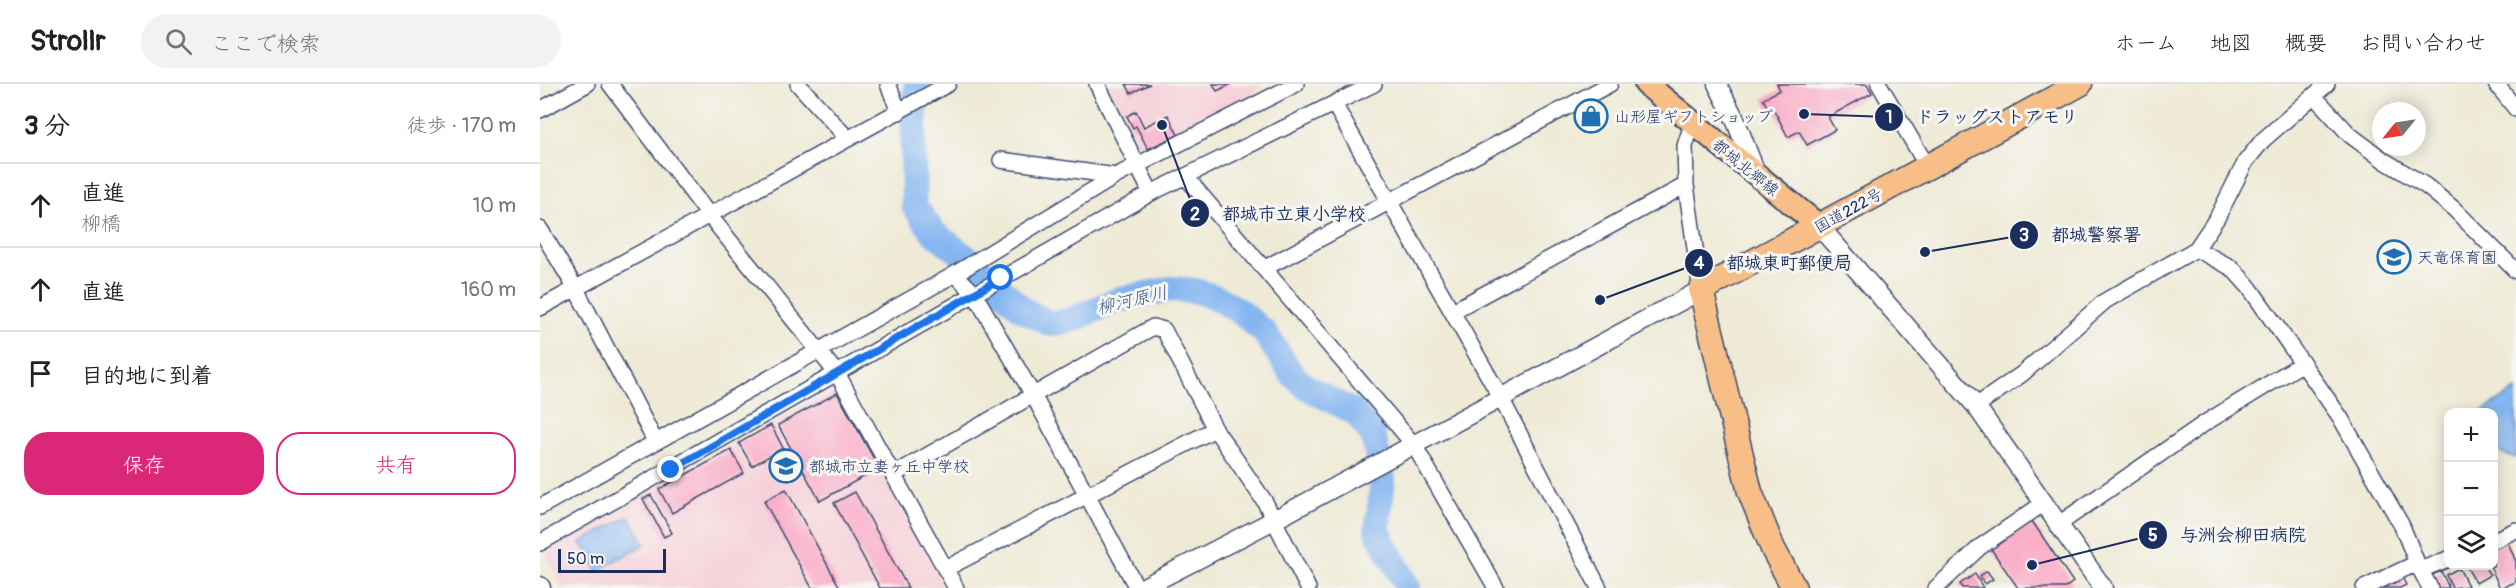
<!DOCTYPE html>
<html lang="ja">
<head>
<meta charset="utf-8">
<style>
  :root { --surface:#fff; --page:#f2f2f2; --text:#222; --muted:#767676; --line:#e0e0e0; --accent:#db2777 }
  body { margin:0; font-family:Pangolin,"Klee One",sans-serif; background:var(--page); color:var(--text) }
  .controls { position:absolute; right:18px; bottom:18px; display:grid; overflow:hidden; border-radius:12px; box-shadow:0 3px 15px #0003 }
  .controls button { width:54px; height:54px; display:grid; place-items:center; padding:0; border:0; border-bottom:2px solid var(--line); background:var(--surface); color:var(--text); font:30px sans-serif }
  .compass { position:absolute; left:1832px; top:18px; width:54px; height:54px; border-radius:50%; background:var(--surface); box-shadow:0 3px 15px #0003; rotate:240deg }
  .scale { position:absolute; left:18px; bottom:15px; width:108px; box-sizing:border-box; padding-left:6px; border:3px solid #1b2f5e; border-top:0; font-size:16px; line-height:21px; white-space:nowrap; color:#1b2f5e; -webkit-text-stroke:4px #f6f6f2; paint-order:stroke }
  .stop { position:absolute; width:18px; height:18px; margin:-14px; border:4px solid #1a73e8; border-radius:50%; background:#fff }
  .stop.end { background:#1a73e8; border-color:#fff; box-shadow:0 2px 6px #0008 }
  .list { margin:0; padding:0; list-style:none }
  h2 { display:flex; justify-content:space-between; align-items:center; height:78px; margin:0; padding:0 24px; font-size:26px }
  h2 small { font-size:20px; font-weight:400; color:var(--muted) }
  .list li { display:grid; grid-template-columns:39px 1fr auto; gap:18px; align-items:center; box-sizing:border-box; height:84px; padding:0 24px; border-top:2px solid var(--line) }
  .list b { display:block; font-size:22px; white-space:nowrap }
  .list p { margin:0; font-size:20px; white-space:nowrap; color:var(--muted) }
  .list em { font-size:20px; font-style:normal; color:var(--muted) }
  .actions { display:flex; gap:12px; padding:18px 24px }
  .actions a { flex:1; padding:14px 0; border:2px solid var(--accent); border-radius:24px; text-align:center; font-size:21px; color:var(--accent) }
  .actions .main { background:var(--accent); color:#fff }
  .icon { flex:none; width:33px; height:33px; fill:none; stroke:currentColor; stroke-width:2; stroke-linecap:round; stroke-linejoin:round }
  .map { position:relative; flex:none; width:1976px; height:504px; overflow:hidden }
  header { display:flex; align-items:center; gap:36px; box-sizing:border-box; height:84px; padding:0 30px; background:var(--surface); border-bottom:2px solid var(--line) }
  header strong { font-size:28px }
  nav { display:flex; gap:33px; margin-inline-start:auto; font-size:21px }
  .search { width:420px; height:54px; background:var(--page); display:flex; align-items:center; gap:15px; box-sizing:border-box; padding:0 21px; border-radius:33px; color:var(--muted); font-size:22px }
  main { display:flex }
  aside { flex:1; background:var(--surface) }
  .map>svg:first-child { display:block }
  .built { fill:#f6cfd8 }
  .water { fill:#85b6f1; stroke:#5072a8; stroke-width:1.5 }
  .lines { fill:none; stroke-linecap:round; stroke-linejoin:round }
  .river { stroke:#85b6f1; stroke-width:26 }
  .building { fill:#faa8c5 }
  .minor-casing { stroke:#3b4b70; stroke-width:18 }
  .tertiary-casing { stroke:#3b4b70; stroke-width:21 }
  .primary-casing { stroke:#3b4b70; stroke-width:26 }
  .trunk-casing { stroke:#3b4b70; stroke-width:27 }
  .minor { stroke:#fff; stroke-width:15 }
  .tertiary { stroke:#fff; stroke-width:18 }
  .primary { stroke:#f7be87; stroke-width:22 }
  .trunk { stroke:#f7be87; stroke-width:24 }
  .route { stroke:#1a73e8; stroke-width:8 }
  .labels { text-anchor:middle; stroke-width:6; stroke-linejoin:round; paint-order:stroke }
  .poi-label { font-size:16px; fill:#1b2f5e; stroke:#f6f6f2; text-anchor:start }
  .street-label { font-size:16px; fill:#1b2f5e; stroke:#f6f6f2 }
  .water-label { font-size:18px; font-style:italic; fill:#3b588a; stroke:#f6f6f2 }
  .leader { fill:none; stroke:#1b2f5e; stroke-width:2 }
  .callout-dot { fill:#1b2f5e; stroke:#f6f6f2; stroke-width:2 }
  .mark-label { font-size:18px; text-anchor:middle; font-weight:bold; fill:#fff }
  .callout-label { font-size:18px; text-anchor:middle; font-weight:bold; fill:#1b2f5e; stroke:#f6f6f2; stroke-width:6; stroke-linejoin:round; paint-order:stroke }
</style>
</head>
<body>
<header>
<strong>Strollr</strong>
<div class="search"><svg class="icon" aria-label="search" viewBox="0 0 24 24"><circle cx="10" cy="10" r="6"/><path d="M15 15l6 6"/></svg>ここで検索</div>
<nav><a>ホーム</a><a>地図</a><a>概要</a><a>お問い合わせ</a></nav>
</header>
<main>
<aside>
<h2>3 分<small>徒歩 · 170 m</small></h2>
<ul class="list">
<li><svg class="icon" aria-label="ahead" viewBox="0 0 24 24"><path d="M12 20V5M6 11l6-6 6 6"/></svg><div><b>直進</b><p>柳橋</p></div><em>10 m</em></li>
<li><svg class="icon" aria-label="ahead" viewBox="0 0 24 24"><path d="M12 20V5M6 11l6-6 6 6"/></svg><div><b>直進</b></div><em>160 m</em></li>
<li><svg class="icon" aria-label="arrive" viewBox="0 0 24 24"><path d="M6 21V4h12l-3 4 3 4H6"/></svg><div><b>目的地に到着</b></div></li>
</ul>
<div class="actions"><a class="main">保存</a><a>共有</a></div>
</aside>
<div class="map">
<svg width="1976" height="504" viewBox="0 0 1976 504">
  <rect width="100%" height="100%" fill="#f6f6f2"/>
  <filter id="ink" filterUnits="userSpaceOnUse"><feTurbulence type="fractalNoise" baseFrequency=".0167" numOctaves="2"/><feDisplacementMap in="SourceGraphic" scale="12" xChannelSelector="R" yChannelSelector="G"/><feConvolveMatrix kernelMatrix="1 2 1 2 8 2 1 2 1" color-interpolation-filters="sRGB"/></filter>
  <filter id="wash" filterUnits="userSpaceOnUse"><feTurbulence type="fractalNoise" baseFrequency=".008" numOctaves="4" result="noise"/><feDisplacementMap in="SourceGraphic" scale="24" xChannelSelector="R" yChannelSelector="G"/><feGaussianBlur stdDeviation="1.35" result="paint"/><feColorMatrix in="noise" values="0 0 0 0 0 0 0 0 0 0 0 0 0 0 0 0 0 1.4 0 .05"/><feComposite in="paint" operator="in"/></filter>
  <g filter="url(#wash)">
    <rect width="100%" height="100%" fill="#efead6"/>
    <path class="built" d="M565,0H722L718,2L716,10L601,72Z
      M297,302L405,504H22L6,471L8,462Z"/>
    <path class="water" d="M1976,306V374L1958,368L1954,364V328H1941Z
      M89,432L105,460L57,487L41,458Z"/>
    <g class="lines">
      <path class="river" d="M377,0L373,57L374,122L394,149L434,179L482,225L511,240L531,236L578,216L630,205L656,207L677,214L702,229L724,248L752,290L766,303L816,329L833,352L843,396L837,446L868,504"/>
    </g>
    <g id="blocks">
      <path class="building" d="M586,0H610L591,9Z
        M673,0H691L677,7Z
        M1237,0H1327L1332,9L1288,33L1295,46L1267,61L1259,47L1248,53L1234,26L1230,28L1223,15L1240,6Z
        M596,27L604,43L628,31L638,51L608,65L596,42L593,44L587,32Z
        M297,309L339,384L280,417L238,341Z
        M231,341L243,364L212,382L199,359Z
        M191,366L204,389L132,429L119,405Z
        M246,405L300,504H272L224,417Z
        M315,408L368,504H340L294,419Z
        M111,411L132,449L124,453L103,415Z
        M1492,437L1533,498L1525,504H1478L1451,465Z
        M1967,456L1976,478V498L1960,504L1950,482H1954V462Z
        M1926,482H1944L1950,491L1936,499Z
        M1919,484L1928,502L1912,504L1906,491Z
        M1447,487L1453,495L1445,500L1440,492Z
        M1901,487L1909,504H1896L1890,492Z
        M1435,490L1443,504H1422L1420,500Z
        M1861,491L1866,501L1860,504H1835Z"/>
    </g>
  </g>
  <g filter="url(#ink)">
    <use href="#blocks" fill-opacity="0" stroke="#3b4b70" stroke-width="1.5"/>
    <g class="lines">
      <defs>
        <path id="minor" d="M70,0L169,131L298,291L416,504
          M258,0L308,55
          M348,0L359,28
          M557,0L611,109
          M1339,0L1387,82
          M1956,0L1976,25
          M1775,13L1810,51L1845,77L1886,102L1914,125L1976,187
          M794,20L961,314L1059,504
          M0,26L47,0
          M1152,40L1145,62L1146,101L1161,206
          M461,76L576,92
          M645,92L874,361L956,504
          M0,145L36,205L115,357
          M1656,165L1692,184L1709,203L1800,333L1862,442L1877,479L1890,504
          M725,184L1070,0
          M415,190L434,209L493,311L597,504
          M0,224L408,0
          M913,227L1146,101
          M1436,322L1482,290L1565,217L1656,165L1677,134L1706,77L1723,56L1787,0
          M353,391L613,243L624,246L675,345L725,418L768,504
          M0,423L415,190L576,92L756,0
          M1519,440L1665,339L1763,279
          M1954,456L1976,446
          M0,459L611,109L834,0
          M405,485L675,345
          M1880,486L1908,475
          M1396,504L1440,463L1504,419
          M1824,504L1877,479"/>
        <path id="tertiary" d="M1177,0L1195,35L1216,89
          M1279,142L1436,322L1563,504
          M0,502L1,504
          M602,504L734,436L1161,206"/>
        <path id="primary" d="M1106,0L1279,142"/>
        <path id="trunk" d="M1254,504L1233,465L1210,408L1161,206L1540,0"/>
      </defs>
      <use href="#minor" class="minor-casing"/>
      <use href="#tertiary" class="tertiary-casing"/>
      <use href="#primary" class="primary-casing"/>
      <use href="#trunk" class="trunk-casing"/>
      <use href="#minor" class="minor"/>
      <use href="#tertiary" class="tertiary"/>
      <use href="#primary" class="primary"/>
      <use href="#trunk" class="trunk"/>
    </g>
  </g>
  <g class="lines" filter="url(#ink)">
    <path class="route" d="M131,386L461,194"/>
  </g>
  <defs>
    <symbol id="shop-ring" viewBox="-11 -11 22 22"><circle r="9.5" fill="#f6f6f2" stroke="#1f6fb2" stroke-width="1.5"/><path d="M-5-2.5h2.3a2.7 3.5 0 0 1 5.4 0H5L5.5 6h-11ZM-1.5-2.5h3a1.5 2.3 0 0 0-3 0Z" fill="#1f6fb2"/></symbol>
    <symbol id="school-ring" viewBox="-11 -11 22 22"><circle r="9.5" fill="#f6f6f2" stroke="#1f6fb2" stroke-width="1.5"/><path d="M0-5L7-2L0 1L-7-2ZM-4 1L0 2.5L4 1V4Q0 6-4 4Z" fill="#1f6fb2"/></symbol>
  </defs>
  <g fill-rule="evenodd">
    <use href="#shop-ring" x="1032" y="13" width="38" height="38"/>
    <use href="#school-ring" x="1835" y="154" width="38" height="38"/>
    <use href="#school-ring" x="227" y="363" width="38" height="38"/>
  </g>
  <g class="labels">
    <g class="poi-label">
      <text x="1074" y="38">山形屋ギフトショップ</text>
      <text x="1877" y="179">天竜保育園</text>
      <text x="269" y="388">都城市立妻ヶ丘中学校</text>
    </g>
    <g class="street-label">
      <text transform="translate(1206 83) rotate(39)" y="6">都城北郷線</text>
      <text transform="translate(1308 126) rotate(-29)" y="6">国道222号</text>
    </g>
    <g class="water-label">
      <text transform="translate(592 216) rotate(-13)" y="6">柳河原川</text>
    </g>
  </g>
  <path class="leader" d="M1264 30L1349 33M622 41L655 129M1385 168L1484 151M1060 216L1159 179M1492 481L1613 451"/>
  <g class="callout-dot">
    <circle cx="1264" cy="30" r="6"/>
    <circle cx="622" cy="41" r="6"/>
    <circle cx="1385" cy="168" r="6"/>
    <circle cx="1060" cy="216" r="6"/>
    <circle cx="1492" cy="481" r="6"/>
    <circle cx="1349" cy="33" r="15"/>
    <circle cx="655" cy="129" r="15"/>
    <circle cx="1484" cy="151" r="15"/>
    <circle cx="1159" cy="179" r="15"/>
    <circle cx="1613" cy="451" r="15"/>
  </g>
  <g class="mark-label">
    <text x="1349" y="39">1</text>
    <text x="655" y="136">2</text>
    <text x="1484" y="157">3</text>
    <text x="1159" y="185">4</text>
    <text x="1613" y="457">5</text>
  </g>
  <g class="callout-label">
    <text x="1457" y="39">ドラッグストアモリ</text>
    <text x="754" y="136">都城市立東小学校</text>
    <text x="1556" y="157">都城警察署</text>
    <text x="1249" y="185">都城東町郵便局</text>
    <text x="1703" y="457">与洲会柳田病院</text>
  </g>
</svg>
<div class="controls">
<button>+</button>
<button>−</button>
<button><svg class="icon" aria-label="layers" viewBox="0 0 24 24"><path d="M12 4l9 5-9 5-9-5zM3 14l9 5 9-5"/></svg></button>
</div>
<svg class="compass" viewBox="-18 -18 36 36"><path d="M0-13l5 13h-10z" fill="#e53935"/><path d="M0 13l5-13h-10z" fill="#767676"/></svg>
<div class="scale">50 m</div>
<div class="stop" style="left:461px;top:194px"></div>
<div class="stop end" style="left:131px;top:386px"></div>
</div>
</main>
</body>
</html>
